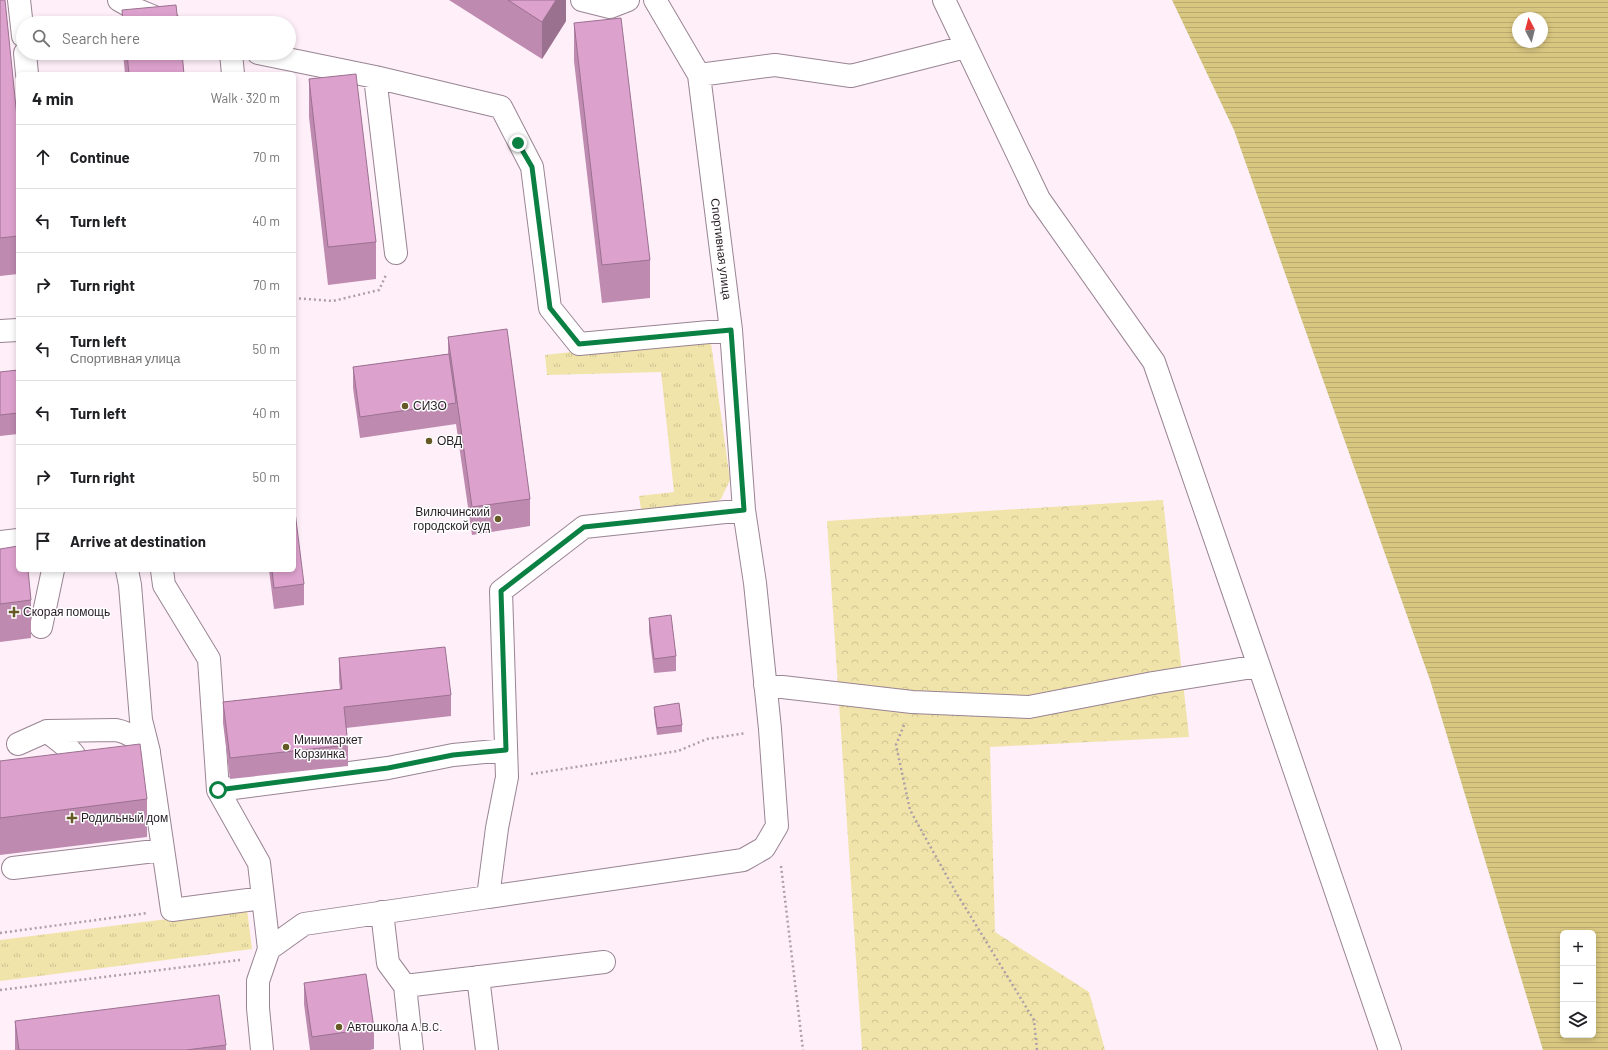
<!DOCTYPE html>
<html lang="en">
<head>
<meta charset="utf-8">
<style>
  :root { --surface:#fff; --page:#f6f6f6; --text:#202124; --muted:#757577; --line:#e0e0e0 }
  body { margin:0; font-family:Barlow,sans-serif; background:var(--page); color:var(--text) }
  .controls { position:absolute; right:12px; bottom:12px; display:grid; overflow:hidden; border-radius:6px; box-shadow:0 2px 6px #0003 }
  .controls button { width:36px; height:36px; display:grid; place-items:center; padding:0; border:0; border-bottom:1px solid var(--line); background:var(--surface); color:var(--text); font:20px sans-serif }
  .compass { position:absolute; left:1512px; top:12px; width:36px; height:36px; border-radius:50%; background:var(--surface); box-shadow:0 2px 6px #0003; rotate:353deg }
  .stop { position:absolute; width:12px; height:12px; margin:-9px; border:3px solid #0b8043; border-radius:50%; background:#fff }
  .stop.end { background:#0b8043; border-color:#fff; box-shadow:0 1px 4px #0008 }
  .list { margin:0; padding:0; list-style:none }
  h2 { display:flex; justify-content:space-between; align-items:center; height:52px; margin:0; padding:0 16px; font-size:17px }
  h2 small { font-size:13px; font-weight:400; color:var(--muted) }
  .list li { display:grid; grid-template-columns:26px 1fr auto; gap:12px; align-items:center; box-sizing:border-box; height:64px; padding:0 16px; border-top:1px solid var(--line) }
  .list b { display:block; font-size:15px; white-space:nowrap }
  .list p { margin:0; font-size:13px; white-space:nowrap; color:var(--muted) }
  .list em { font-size:13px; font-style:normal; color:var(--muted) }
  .icon { flex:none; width:22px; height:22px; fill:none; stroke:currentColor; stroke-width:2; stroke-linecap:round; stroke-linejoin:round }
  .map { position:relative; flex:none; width:1608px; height:1050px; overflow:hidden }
  .search { position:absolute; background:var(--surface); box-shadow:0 2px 6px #0003; left:16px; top:16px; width:280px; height:44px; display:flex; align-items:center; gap:10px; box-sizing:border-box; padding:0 14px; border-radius:22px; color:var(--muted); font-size:15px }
  .panel { position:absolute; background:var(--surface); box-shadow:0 2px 6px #0003; left:16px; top:72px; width:280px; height:500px; border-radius:6px }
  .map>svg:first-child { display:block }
  .grass { fill:url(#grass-tufts) }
  .forest { fill:url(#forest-crowns) }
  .water { fill:url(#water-rules); fill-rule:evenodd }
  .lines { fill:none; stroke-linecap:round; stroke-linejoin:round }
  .minor-casing { stroke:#998493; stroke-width:24 }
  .path { stroke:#aca0a8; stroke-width:2.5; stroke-dasharray:2 3; stroke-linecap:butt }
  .minor { stroke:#fff; stroke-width:22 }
  .wall { fill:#be8ab0 }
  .shaded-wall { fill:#9b7190 }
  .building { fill:#dda1cd; stroke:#9b7190 }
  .route { stroke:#0b8043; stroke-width:5 }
  .poi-dot { fill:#655a26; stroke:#fff; stroke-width:1.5 }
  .labels { text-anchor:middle; stroke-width:3; stroke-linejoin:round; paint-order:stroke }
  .street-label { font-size:12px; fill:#261e24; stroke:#fff }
  .poi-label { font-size:12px; fill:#261e24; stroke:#fff; text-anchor:start }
</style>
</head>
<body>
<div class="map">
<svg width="1608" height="1050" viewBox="0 0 1608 1050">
  <defs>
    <pattern id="grass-tufts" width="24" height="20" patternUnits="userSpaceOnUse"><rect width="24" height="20" fill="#f1e4aa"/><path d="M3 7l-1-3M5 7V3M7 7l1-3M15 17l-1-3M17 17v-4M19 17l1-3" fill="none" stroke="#cec392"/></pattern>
    <pattern id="forest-crowns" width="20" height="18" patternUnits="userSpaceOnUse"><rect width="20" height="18" fill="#f1e4aa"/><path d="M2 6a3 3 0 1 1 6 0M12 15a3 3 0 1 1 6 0" fill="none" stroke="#cec392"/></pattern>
    <pattern id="water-rules" width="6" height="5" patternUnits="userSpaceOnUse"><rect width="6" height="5" fill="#d8c781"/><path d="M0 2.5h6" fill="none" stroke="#b9aa6f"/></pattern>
  </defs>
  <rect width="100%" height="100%" fill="#feeff9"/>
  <path class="grass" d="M710,336L730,480L721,499L709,505L642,515L639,496L674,492L661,372L547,375L545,355Z
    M247,909L252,949L0,981V940Z"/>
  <path class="forest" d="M1163,500L1189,737L990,747L995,932L1089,992L1105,1050H862L827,521Z"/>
  <path class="water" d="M1172,0H1608V1050H1543L1430,680L1234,130ZM1518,18H1542V42H1518ZM1563,933H1593V1035H1563Z"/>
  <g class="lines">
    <defs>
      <path id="minor" d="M19,0L23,36
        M119,0L135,9L169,23
        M582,0L610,7L628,0
        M944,0L1039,199L1154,362L1259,666L1390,1050
        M25,53L27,74
        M231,53L233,74
        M258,53L375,77L501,107L532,167L550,308L579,344L731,330
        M699,75L775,65L851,76L965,47
        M375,77L396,253
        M0,331L18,330
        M0,542L18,540
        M127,570L130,585L141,720L149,752
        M162,570L164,585L209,659L218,790L259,863L269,949L258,981V1008L262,1050
        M41,627L53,570
        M765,685L912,702L1029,707L1153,683L1259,666
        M18,744L47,731
        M82,779C79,751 67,748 47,731L116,730C131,733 140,741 149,753L172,910L262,898
        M218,790L388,768L453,755L506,750
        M13,868L163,850
        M488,897L743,860L764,848L777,826L770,729L755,583L744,510L731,330L699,75L655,0
        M382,912L388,963L405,986L604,962
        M269,949L304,924L488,897L497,828L507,777L501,591L584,527L744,510
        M478,977L487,1050
        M405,986L412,1050"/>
    </defs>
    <use href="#minor" class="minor-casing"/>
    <path class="path" d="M294,298L333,301L379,290L386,275
      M904,725L896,745L910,810L954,889L1034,1020L1037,1050
      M531,774L678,751L707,739L746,733
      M781,866L803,1050
      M0,933L148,913
      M0,990L240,960"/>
    <use href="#minor" class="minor"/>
  </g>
  <path class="wall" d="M0,0L18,127V274L0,276Z
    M449,0H566V21L542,59Z
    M122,10L178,23H122Z
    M574,23L650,260V298L602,303L574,61Z
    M123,53H182L184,74H125Z
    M309,79L376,242V279L328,285L309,117Z
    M448,337L530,499V526L472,535L456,424L360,438L353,388V367L448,354Z
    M18,370V434L0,436V372Z
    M0,549L31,600V638L0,642Z
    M269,570H294L304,584V605L274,609Z
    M649,618L676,656V671L654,673L649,632Z
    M339,658L451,695V716L346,728L348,745V766L230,779L223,723V702L340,689L339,680Z
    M654,707L682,725V732L657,735L654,714Z
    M0,761L147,799V837L0,855Z
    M304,983L374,1028V1049L370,1050H310L304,1004Z
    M15,1021L226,1045V1050H15Z"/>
  <path class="shaded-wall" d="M556,0H566V21L542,59V22Z"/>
  <path class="building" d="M0,0H5L18,127V236L0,238Z
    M508,0H556L542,22Z
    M176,5L178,23H123L122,10Z
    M621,18L650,260L602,265L574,23Z
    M127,53H182L184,74H129Z
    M356,74L376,242L328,247L309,79Z
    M507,329L530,499L472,507L448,337Z
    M449,354L456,403L360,417L353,367Z
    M18,370V413L0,415V372Z
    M294,504L304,584L274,588L272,570H294Z
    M18,546V570H28L31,600L0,604V549Z
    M671,615L676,656L654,659L649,618Z
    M445,647L451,695L344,707L348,745L230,758L223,702L342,689L339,658Z
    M679,703L682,725L657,728L654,707Z
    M140,744L147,799L0,818V761Z
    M366,974L374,1028L312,1037L304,983Z
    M219,995L226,1045L186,1050H19L15,1021Z"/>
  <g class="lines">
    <path class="route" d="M218,790L388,768L453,755L506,750L501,591L584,527L744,510L731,330L579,344L550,308L532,167L518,143"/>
  </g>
  <g class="poi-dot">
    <circle cx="405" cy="406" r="4"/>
    <circle cx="429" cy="441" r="4"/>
    <circle cx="498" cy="519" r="4"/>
    <path d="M12 606h4v4h4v4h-4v4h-4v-4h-4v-4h4z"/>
    <circle cx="286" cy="747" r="4"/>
    <path d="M70 812h4v4h4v4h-4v4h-4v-4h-4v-4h4z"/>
    <circle cx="339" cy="1027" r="4"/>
  </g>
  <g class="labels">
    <g class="street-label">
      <text transform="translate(721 249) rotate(83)" y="4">Спортивная улица</text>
    </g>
    <g class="poi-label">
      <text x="413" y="410">СИЗО</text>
      <text x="437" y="445">ОВД</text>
      <text x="490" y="516" text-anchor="end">Вилючинский<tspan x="490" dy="14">городской суд</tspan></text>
      <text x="23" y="616">Скорая помощь</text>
      <text x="294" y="744">Минимаркет<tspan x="294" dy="14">Корзинка</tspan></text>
      <text x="81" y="822">Родильный дом</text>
      <text x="347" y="1031">Автошкола A.B.C.</text>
    </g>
  </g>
</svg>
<div class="controls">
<button>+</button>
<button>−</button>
<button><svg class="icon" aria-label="layers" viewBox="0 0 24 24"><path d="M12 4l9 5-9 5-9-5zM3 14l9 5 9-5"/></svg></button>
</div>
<svg class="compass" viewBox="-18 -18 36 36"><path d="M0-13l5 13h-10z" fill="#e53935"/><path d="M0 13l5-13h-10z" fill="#757577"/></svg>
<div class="stop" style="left:218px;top:790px"></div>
<div class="stop end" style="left:518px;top:143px"></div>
<div class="search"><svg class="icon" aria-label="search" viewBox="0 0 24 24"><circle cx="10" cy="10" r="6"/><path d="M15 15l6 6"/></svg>Search here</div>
<section class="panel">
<h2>4 min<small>Walk · 320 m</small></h2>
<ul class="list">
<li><svg class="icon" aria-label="ahead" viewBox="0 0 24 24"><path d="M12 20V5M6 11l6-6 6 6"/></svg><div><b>Continue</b></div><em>70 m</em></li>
<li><svg class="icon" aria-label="left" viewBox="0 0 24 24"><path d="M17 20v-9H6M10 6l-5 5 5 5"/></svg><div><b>Turn left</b></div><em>40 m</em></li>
<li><svg class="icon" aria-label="right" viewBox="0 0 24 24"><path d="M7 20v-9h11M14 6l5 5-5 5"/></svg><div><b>Turn right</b></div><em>70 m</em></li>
<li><svg class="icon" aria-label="left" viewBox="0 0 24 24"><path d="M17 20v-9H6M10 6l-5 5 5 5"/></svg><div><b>Turn left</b><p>Спортивная улица</p></div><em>50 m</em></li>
<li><svg class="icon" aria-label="left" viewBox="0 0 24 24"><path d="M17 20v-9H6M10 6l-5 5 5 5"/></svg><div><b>Turn left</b></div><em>40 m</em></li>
<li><svg class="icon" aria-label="right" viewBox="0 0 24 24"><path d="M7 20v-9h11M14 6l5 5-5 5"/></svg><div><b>Turn right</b></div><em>50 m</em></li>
<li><svg class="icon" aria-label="arrive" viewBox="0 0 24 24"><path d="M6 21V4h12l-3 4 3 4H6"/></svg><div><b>Arrive at destination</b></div></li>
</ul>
</section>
</div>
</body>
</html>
